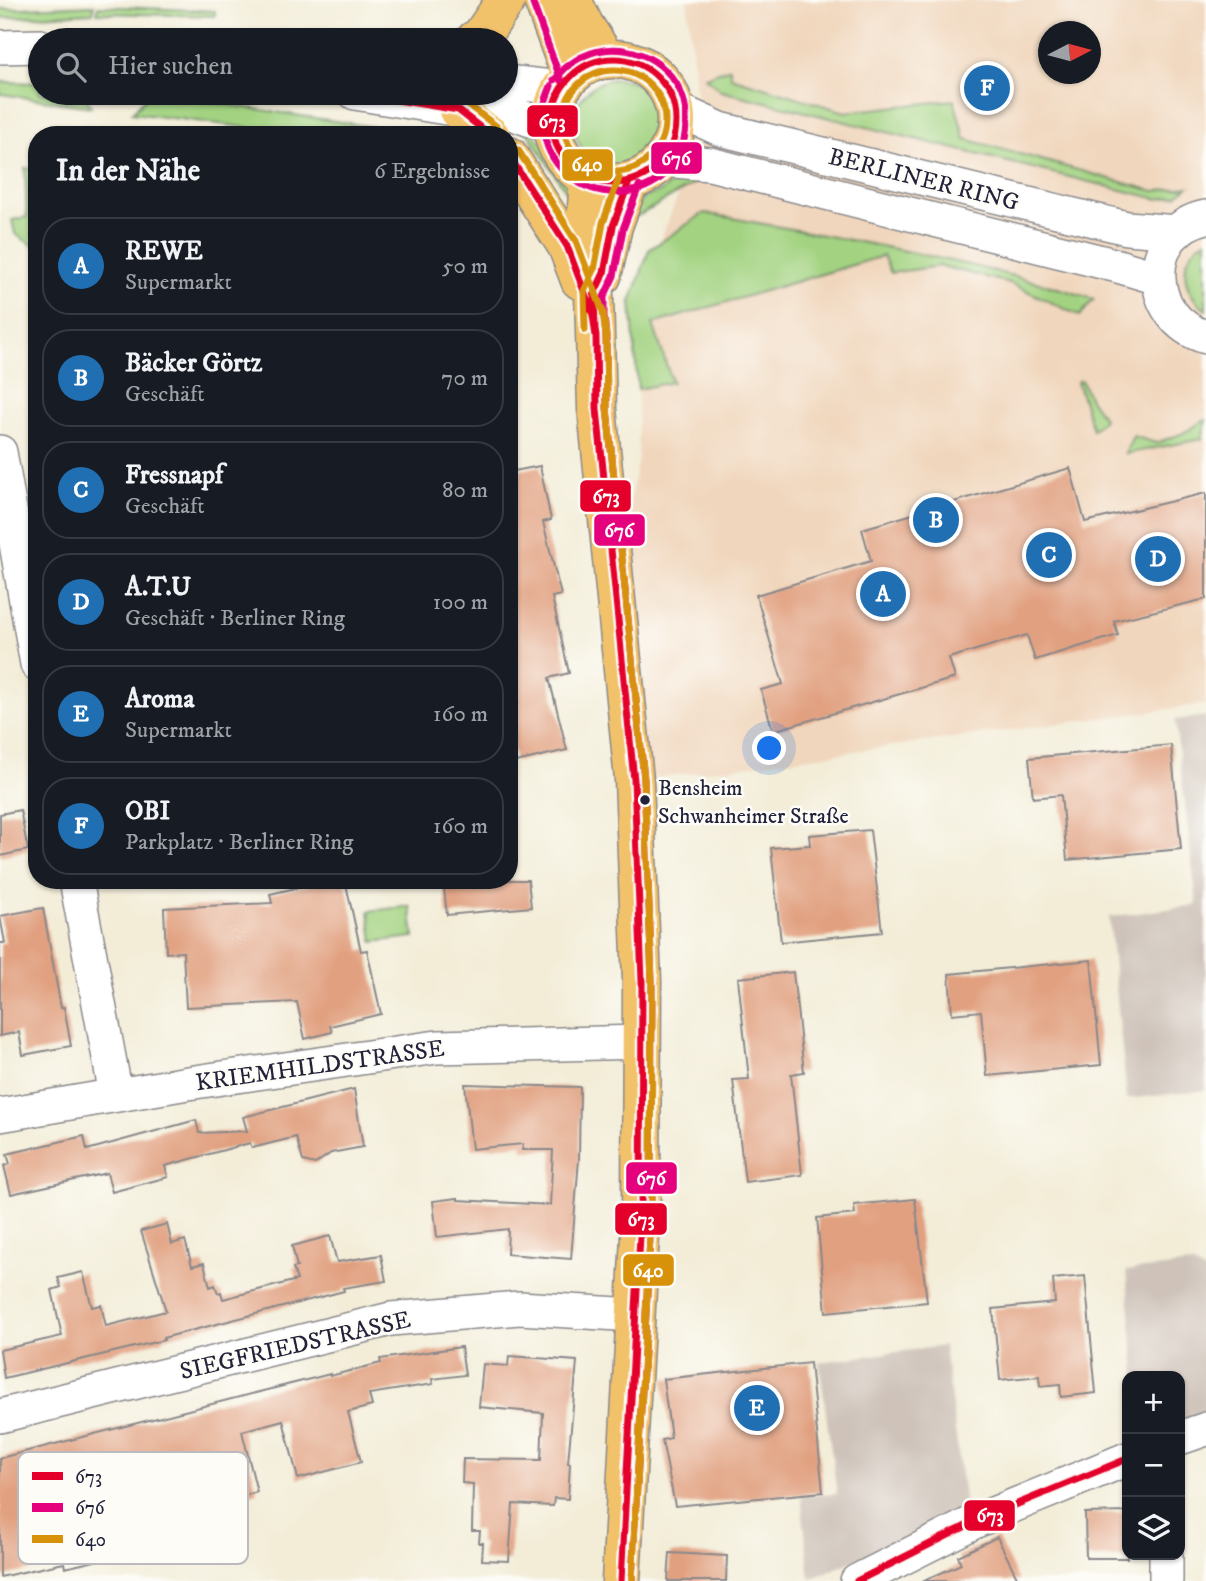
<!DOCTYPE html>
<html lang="de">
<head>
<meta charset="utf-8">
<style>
  :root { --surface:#171b24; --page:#242831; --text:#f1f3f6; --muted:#9ea1a6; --line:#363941; --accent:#1f6fb2 }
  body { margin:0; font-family:"IM FELL DW Pica",serif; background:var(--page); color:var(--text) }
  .controls { position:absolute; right:21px; bottom:21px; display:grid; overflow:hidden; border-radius:14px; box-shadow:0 2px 5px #0004 }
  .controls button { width:63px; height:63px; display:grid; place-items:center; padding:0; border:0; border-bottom:2px solid var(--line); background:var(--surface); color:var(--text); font:35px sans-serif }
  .compass { position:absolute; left:1038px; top:21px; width:63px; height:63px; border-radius:50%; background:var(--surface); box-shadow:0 2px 5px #0004; rotate:84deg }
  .you { position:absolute; left:770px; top:749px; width:24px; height:24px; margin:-18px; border:5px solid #fff; border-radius:50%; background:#1a73e8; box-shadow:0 0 0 10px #1a73e833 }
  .badge { display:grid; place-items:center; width:46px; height:46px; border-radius:50%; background:var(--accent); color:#fff; font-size:23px; font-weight:700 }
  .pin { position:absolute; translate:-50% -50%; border:4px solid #fff; box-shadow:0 2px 7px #0006 }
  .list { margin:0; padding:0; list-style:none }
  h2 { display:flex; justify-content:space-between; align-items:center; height:91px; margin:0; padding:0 28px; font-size:30px }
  h2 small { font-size:23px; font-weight:400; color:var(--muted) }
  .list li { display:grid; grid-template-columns:46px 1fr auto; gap:21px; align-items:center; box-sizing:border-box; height:98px; margin:0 14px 14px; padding:0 14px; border:2px solid var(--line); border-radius:28px }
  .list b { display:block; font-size:26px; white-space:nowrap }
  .list p { margin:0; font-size:23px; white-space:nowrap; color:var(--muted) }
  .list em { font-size:23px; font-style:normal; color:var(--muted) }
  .icon { flex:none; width:38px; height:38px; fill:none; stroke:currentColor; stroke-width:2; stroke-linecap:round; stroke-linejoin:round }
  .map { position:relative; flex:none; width:1206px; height:1581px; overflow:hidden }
  .search { position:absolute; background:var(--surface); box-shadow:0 2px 5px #0004; left:28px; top:28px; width:490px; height:77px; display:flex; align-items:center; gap:18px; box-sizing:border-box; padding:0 24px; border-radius:38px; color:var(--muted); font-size:26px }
  .panel { position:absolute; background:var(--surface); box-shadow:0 2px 5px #0004; left:28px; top:126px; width:490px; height:763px; border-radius:28px }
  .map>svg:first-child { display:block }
  .built { fill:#f0d6bc; fill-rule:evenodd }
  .industrial { fill:#cec2b9 }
  .green { fill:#a3d381; stroke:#627a5e; stroke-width:2 }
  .building { fill:#e1a080 }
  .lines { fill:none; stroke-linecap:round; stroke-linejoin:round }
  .minor-casing { stroke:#8a888a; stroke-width:36 }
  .major-casing { stroke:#8a888a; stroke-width:41 }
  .minor { stroke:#fff; stroke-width:33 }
  .major { stroke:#f2c26a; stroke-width:38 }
  .bus-1-casing { stroke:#fdfcf7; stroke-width:12 }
  .bus-2-casing { stroke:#fdfcf7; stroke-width:12 }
  .bus-3-casing { stroke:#fdfcf7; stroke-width:12 }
  .bus-1 { stroke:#e4002b; stroke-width:7 }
  .bus-2 { stroke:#e5007d; stroke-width:7 }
  .bus-3 { stroke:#d79209; stroke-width:7 }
  .bus-dot { fill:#22223b; stroke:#fdfcf7; stroke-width:2.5 }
  .labels { text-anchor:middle; stroke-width:5; stroke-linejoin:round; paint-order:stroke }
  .bus-label { font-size:22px; fill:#22223b; stroke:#fdfcf7; text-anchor:start }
  .street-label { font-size:24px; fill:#22223b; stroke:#fdfcf7 }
  .key { fill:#fdfcf7; stroke:#bbbbbf; stroke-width:2 }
  .key-label { font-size:19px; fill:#22223b }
  .line-badge { stroke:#fdfcf7; stroke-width:2.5 }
  .badge-label { font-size:19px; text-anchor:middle; font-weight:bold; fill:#fff }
</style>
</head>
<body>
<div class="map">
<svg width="1206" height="1581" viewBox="0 0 1206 1581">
  <rect width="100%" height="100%" fill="#fdfcf7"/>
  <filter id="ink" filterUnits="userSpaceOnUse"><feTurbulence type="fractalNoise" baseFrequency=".0143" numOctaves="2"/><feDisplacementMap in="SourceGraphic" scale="14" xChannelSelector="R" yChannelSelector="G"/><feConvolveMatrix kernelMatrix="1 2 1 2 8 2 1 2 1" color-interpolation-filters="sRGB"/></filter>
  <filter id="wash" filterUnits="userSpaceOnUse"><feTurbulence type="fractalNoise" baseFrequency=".00686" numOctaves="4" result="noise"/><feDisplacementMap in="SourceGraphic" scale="28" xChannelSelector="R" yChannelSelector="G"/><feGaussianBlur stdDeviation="1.57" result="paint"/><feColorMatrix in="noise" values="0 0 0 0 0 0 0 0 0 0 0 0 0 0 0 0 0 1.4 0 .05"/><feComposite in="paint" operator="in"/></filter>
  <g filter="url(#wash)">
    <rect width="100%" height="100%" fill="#f3edd8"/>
    <path class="built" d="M687,0H1206V704L640,780L616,574L638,459V296L701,139ZM1048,32H1090V74H1048Z"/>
    <path class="industrial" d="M1206,716V1090L1127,1099L1109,917L1197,905L1175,720Z
      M1191,1264L1206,1272V1414L1180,1422V1376H1136L1126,1271Z
      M944,1346L966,1513L810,1579L801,1496L837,1494L819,1362Z"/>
    <path class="green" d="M94,5L93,13L0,18V9Z
      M98,6L215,11V16L97,13Z
      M730,68L731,77L845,112L954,100L965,139L1154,191L1188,187L1176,196L1158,199L721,91L705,77Z
      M574 123a44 44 0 1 1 88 0a44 44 0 1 1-88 0Z
      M0,82L40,83V93H84L91,107L0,94Z
      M147,96L204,101L426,135H306L132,113Z
      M524,128C547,142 572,182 578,209Z
      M25,168L37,170V246H34L15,234L12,220L27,217Z
      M701,174L697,182L638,216H630L644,197L661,191L679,178Z
      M704,213C835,237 967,259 1094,299L1080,316L1010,283L940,266L891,273L883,256L653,324L672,382L638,389L631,302L649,250Z
      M1206,240V310C1181,292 1176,257 1206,240Z
      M1081,380L1090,399L1104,419L1093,430L1077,382Z
      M1206,420L1202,439L1125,454L1133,436L1156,443L1181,434Z
      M410,906L414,937L373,942L369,911Z"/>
    <g id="blocks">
      <path class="building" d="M540,466L551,520L543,522L561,595L552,597L569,673L549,678L567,750L516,762L509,732V706L518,704L509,663V632L515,631L509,608V472Z
        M1070,468L1085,522L1206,493V599L1114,621L1118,635L1035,660L1027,635L949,658L955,678L773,731L761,690L783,684L756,595L871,561L862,529Z
        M1171,745L1181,849L1067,860L1061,795L1033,798L1029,758Z
        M20,810L28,850L0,856V814Z
        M870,830L882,932L781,942L771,848L810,845L809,835Z
        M330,880H345L361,951L367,950L381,1014L330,1026L332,1032L305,1039L297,1002L186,1007L183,952L166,953L164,908L272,903L270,894Z
        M443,880H528L531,907L447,915Z
        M43,908L61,1008L64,1007L71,1046L23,1055L19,1032L0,1036V943H5L0,916Z
        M1091,960L1101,1065L987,1076L981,1011L952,1014L949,974Z
        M793,972L804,1072L791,1074L802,1175L745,1182L733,1080L749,1079L738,978Z
        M465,1084L580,1087L579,1159L571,1259L507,1254L508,1229L437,1237L433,1201L458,1198V1200L550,1205L553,1150H522L523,1144L472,1149Z
        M354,1089L363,1147L331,1153L315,1164L303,1161L296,1137L252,1148L250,1143L165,1166L168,1177L112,1192L107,1173L11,1194L4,1166L10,1164L7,1154L84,1136L87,1150L196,1120L199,1133L247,1131L243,1117Z
        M915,1199L927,1302L826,1312L817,1218L855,1214L854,1205Z
        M167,1224L172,1244L185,1240L192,1266L204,1263L210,1287L215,1285L218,1293L221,1292L223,1299L297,1280L293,1268L297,1267L292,1246L330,1236L337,1262L381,1255L386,1281L343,1288L344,1291L163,1338L164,1340L4,1378L0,1350L62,1336L52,1290L61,1287L58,1278L83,1272L92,1307L101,1305L106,1326L166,1311L141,1231Z
        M1085,1276L1096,1393L1061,1397L1060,1384L1040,1386L1039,1376L1000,1380L993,1309L1055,1303L1053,1279Z
        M461,1347L465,1375L432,1379L433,1384L369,1394L372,1406L348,1412L361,1462L298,1479L283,1420L242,1431L257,1492L196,1508L186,1466L175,1469L173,1459L132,1469L148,1536L117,1543L120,1555L65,1568L64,1563L0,1577V1458L330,1374V1376L381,1363L380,1359Z
        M509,1356L577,1361L568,1463H570L568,1499L554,1498L553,1506L513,1504L509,1561L482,1560L483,1543H479L480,1531H472L473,1484L462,1483L463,1459L541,1460L543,1413L479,1407L483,1364L508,1366Z
        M810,1363L823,1492L675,1506L662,1440L671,1438L663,1379Z
        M1127,1512V1558H1086L1085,1513Z
        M997,1537L1019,1581H923L961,1564L958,1556Z
        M670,1553L727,1556L726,1581H668Z"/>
    </g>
  </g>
  <g filter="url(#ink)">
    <use href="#blocks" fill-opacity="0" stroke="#8a888a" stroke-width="2"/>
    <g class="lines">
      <defs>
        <path id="minor" d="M0,47L40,46
          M506,82L561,88
          M355,93L458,110L479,108L514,114L553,128
          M676,109L720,129L1127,228L1177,232
          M663,160L710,164L1118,266L1158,278
          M1206,217C1142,230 1144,319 1206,337
          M0,452L37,664
          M76,880L116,1095
          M0,1115L188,1083L437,1047L642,1042
          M0,1416L391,1319L519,1308L636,1315
          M1180,1438L1206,1429
          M1166,1555V1581
          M857,1581L976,1521L1127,1459"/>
        <path id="major" d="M543,0L571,76
          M572,0L584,25L606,59
          M475,40L480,38L506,0
          M552 121a62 62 0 1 1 124 0a62 62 0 1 1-124 0Z
          M458,110L476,126L490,135
          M509,156L567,246L580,280
          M589,178L586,221L587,272L594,294L597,409L634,780L642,981L641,1218L621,1581
          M602,276L613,226L629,182"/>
      </defs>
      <use href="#minor" class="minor-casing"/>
      <use href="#major" class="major-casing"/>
      <use href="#minor" class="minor"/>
      <use href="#major" class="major"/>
      <defs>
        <path id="bus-1" d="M552 121a62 62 0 1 1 124 0a62 62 0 1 1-124 0Z
          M355,93L458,110L490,135
          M509,156L567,246L593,315L596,336L597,409L634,780L642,981L641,1218L621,1581
          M595,330L594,294L604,273L613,226L629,182
          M857,1581L976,1521L1127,1459"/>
        <path id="bus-2" d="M533,4L561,80
          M551,86C548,94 544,103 543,111C536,212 682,222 686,124C687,109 684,96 676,83C652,47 604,38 569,65C563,69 559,76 554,80
          M632,1581L651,1219L652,981L644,779L607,408L606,336L604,315V297L614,276L623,229L639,186"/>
        <path id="bus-3" d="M563 121a51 51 0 1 1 102 0a51 51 0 1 1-102 0Z
          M418,93L463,101L496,126
          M518,150L576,241L603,312L606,336L607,408L644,779L652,981L651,1218L632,1581
          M585,330L584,291L594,270L603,223L619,178"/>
      </defs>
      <use href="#bus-1" class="bus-1-casing"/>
      <use href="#bus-2" class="bus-2-casing"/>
      <use href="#bus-3" class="bus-3-casing"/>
      <use href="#bus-1" class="bus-1"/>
      <use href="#bus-2" class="bus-2"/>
      <use href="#bus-3" class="bus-3"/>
    </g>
  </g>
  <circle class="bus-dot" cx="645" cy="800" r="6"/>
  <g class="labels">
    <g class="bus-label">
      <text x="658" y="795">Bensheim<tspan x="658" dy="28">Schwanheimer Straße</tspan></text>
    </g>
    <g class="street-label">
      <text transform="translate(924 179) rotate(14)" y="8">BERLINER RING</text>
      <text transform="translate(320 1065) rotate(-8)" y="8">KRIEMHILDSTRASSE</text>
      <text transform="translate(295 1345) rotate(-13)" y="8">SIEGFRIEDSTRASSE</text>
    </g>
  </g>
  <rect x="18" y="1452" width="230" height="112" rx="10" class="key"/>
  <rect x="32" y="1472" width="31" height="8" fill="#e4002b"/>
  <rect x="32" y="1503" width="31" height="9" fill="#e5007d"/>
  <rect x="32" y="1535" width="31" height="8" fill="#d79209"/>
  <g class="key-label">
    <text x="75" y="1483">673</text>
    <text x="75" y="1514">676</text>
    <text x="75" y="1546">640</text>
  </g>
  <g class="line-badge">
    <rect x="526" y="104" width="53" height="34" rx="7" fill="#e4002b"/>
    <rect x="650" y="141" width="53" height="34" rx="7" fill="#e5007d"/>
    <rect x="561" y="148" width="53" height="34" rx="7" fill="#d79209"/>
    <rect x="579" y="479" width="53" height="34" rx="7" fill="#e4002b"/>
    <rect x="593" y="513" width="53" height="34" rx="7" fill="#e5007d"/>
    <rect x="625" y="1161" width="53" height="34" rx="7" fill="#e5007d"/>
    <rect x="614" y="1202" width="54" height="34" rx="7" fill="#e4002b"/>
    <rect x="622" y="1253" width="53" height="34" rx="7" fill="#d79209"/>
    <rect x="963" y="1499" width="53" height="33" rx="7" fill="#e4002b"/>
  </g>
  <g class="badge-label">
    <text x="552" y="128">673</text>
    <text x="676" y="165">676</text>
    <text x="587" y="171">640</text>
    <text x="606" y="503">673</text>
    <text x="619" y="537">676</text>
    <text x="651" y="1185">676</text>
    <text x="641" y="1226">673</text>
    <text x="648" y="1277">640</text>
    <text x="990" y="1522">673</text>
  </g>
</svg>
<div class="controls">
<button>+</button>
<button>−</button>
<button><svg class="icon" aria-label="layers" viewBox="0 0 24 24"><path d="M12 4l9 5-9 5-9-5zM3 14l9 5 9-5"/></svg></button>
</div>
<svg class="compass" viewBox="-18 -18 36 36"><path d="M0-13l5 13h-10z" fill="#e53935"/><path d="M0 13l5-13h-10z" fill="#9ea1a6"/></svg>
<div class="you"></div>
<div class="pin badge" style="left:883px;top:594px">A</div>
<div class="pin badge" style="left:936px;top:520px">B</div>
<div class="pin badge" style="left:1049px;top:555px">C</div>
<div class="pin badge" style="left:1158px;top:559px">D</div>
<div class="pin badge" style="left:757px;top:1408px">E</div>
<div class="pin badge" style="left:987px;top:88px">F</div>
<div class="search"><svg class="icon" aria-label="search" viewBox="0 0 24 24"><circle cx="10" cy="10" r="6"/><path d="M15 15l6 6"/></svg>Hier suchen</div>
<section class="panel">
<h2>In der Nähe<small>6 Ergebnisse</small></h2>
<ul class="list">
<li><span class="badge">A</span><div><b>REWE</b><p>Supermarkt</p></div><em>50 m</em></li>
<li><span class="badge">B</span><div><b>Bäcker Görtz</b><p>Geschäft</p></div><em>70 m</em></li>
<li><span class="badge">C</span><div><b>Fressnapf</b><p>Geschäft</p></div><em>80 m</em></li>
<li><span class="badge">D</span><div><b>A.T.U</b><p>Geschäft · Berliner Ring</p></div><em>100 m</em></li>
<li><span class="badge">E</span><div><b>Aroma</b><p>Supermarkt</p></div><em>160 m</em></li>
<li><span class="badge">F</span><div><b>OBI</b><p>Parkplatz · Berliner Ring</p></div><em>160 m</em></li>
</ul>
</section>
</div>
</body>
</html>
